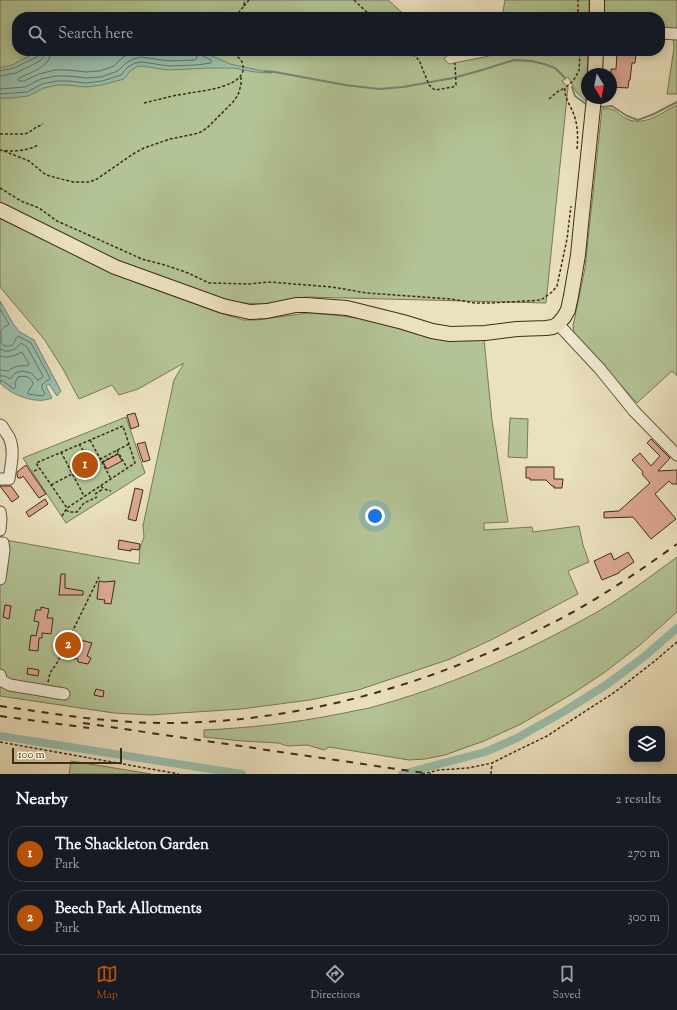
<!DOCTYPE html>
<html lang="en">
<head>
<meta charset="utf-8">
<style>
  :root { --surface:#171b24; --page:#20242c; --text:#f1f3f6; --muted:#9ea1a6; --line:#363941; --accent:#b45309 }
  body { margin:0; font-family:"Sorts Mill Goudy",serif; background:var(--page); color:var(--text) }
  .controls { position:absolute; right:12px; bottom:12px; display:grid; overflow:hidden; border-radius:8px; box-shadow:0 2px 10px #0003 }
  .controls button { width:36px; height:36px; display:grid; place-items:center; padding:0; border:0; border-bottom:1px solid var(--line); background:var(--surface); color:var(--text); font:20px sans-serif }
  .compass { position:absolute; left:581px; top:68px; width:36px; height:36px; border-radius:50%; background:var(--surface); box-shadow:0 2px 10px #0003; rotate:170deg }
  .scale { position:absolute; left:12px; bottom:10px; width:110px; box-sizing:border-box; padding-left:4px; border:2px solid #3c2c17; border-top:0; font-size:11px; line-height:14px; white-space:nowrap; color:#3c2c17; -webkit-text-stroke:3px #f2ecd5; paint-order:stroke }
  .you { position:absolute; left:375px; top:516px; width:14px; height:14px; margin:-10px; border:3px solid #fff; border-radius:50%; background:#1a73e8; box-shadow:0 0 0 6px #1a73e833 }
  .badge { display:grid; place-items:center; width:26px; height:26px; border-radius:50%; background:var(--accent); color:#fff; font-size:13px; font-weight:700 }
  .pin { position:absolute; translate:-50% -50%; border:2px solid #fff; box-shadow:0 1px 4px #0006 }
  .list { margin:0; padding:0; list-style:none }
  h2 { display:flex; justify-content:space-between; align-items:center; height:52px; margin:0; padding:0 16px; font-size:17px }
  h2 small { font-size:13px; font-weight:400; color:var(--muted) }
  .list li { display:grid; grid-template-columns:26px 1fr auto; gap:12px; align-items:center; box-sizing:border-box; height:56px; margin:0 8px 8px; padding:0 8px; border:1px solid var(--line); border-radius:16px }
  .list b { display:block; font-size:15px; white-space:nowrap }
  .list p { margin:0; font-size:13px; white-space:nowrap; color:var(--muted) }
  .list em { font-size:13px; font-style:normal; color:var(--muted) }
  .icon { flex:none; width:22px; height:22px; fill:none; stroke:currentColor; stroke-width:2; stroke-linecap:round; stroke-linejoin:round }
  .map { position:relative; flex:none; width:677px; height:774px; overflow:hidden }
  .search { position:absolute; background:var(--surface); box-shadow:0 2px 10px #0003; left:12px; right:12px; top:12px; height:44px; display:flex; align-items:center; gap:10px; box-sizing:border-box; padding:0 14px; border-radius:16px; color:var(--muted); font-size:15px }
  .sheet { height:180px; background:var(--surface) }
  nav { display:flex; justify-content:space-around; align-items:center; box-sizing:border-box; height:56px; border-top:1px solid var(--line); background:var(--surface); font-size:11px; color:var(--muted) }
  nav a { display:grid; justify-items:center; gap:2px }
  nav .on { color:var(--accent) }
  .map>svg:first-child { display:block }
  .green { fill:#b3c395; stroke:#787856 }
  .water { fill:#99beac; stroke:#748470 }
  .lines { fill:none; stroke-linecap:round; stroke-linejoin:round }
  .shore { stroke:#6a7562; stroke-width:1 }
  .stream { stroke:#748470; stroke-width:2 }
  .canal { stroke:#99beac; stroke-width:8 }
  .building { fill:#dca893; stroke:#3c2c17 }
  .minor-casing { stroke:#685941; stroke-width:13 }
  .major-casing { stroke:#3c2c17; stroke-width:16 }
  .path { stroke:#3c2c17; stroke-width:1.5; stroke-dasharray:3 2; stroke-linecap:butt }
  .minor { stroke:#f2ecd5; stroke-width:11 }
  .major { stroke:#ebe1be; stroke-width:14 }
  .rail { stroke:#3c2c17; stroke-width:2; stroke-dasharray:7 7; stroke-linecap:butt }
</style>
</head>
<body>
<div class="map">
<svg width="677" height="774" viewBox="0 0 677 774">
  <rect width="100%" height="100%" fill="#ebe1be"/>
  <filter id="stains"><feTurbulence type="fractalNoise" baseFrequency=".005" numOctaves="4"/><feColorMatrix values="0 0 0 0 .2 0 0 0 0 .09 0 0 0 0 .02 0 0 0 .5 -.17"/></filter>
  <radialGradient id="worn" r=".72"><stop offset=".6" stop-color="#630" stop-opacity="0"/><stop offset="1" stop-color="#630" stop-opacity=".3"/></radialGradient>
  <path class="green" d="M0,0H388L407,17H17V51H444L448,55L444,59L449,64L489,56L495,51H588L586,101L577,93L568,77L562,81L568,87L546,303L305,297L271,305L221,301L104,258L0,206Z
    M505,0H589V17H502Z
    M597,0H677V94H667L674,48L673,38H660V17H597Z
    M677,105V376L672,371L637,403L574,333L573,326L585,268L602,109C618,107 616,114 627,119C645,127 662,112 677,105Z
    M0,218L105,270L140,284L217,312L243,320H256L308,313L334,315L363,319L387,325L436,339L450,341L484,339L492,421L508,522L484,523V530L532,527L533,532L579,526L583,545L589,562L568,571L578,594L493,639L450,659L397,677L358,690L310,700L241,709L150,715L114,713L0,696V539L139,564L140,548L144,537L143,526L174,380L184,363L138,389L119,395L112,385L79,399L63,369L44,339L0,287Z
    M126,417L145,473L66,523L23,458Z
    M510,418L528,419L527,458L508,457Z
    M677,557V612L640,645L605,672L572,694L521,724L484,741L445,755L425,759L409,760L329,747L324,750L307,745L288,746L278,743L242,741L204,737V730C249,728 294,723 339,714C349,712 359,710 369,708C448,687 525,653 597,612C625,596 651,576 677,557Z
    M71,761L151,774H69Z"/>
  <path class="water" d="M46,51H201L230,64L272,73L255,72L234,68H209L168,70L142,66L136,67L130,71L124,79L102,85L86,87L67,85H57L44,88L28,96L11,98H0V68L12,65L35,53Z
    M0,301L14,325L20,332L34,340L61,391L57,396L49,384L46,386L52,398C36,405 11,395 0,383Z"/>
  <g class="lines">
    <path class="shore" d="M51,51C51,67 31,72 19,78L18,80L19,81H24L39,74L55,70H68L86,72L100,71L114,66L123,57L131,53L140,51L169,55L188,54L189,51
      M0,71L14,68L37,57L40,54V51
      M0,76L16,73L40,61L44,56L45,51
      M0,89L25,87L41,79L56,76H68L86,78L101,77L118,71L126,63L133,59L141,57L169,61L195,60L197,58L195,51
      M0,94L27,92L42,84L57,81H68L86,83L102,81L121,75L128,67L135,63L142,62L169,66L196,65L211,63V60L201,55L200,51
      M0,309L9,324L8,325L4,327L1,331V342L2,344L5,346C17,347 13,340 18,336L31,343L50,378L49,380L46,381L42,385V388L45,394L44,395L42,396L28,394V392L33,384C32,377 25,375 18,377L15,383L16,387L14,389L3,381H0
      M0,349C9,354 15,350 21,343L27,347L43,376L42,378L38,380L31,373L22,371L15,373L10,379L5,376H0
      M0,356C9,359 15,355 22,352L29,364L28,366C20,365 15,366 8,371L0,370"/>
    <path class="stream" d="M265,71L275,72L345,85L379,89L403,87L453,78L482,70L514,60L531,61L544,64L555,68L565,78
      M572,87L575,96L586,104
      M600,107L612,106L627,116L638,120L654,114L677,102"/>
    <path class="canal" d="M0,736L242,774
      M402,774L485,752L517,738L563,712L606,685L645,656L677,628"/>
  </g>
  <path class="building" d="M617,53L636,54L635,63H632L630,80H629L628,88L611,87V69H616Z
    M135,413L139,426L131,429L127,415Z
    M651,439L670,458L658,471L677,470V484H672L669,481L655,494L676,519L651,539L633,517L604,518V512L619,511L650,483L642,474L643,472L632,460L640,453L651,466L660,456L647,443Z
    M145,442L150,460L143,462L137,444Z
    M118,454L122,461L107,469L103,462Z
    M26,465L46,494L39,498L23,476L21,478H18L17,475V472Z
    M526,467H554V479H563L562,488H554V486H552L546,480H530V478H526Z
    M0,486H11L19,497L12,502Z
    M135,488L143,490L136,521L128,519Z
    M45,499L48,504L29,517L26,512Z
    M119,540L140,544L139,550L131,549V551L118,549Z
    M628,552L634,562L619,572V573L602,580L594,561L611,553L614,560Z
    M61,574H65V588L83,591V595H59Z
    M99,581L104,582L115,581L111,604L104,603L105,600L97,599Z
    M5,605L11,606L9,619L3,617Z
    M41,607L49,609L47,618H53L51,634L42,633V638H39L38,651L29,650L31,635L36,636L39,622L34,621L36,610H41Z
    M73,638L92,643L87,656L91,658L88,664L78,662V659L65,658L66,653L57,651V644L72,646Z
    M28,668L39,670L38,676L27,674Z
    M96,689L104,691L103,697L94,695Z"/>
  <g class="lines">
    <defs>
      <path id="minor" d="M660,33L677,34
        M558,324L600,369L634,411L677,455
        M0,425L2,426C4,430 7,434 9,437C15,450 11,465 9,479H0
        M0,512L1,519L0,530
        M0,543H3L4,550L0,579
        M0,675L2,681L10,685L64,694"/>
      <path id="major" d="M597,17V0
        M595,74L596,51
        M0,210L115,267L223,306L250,312L267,311L296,305H306L347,308L403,322L432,331L450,334L485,333L517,329L546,328L553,327L558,324L564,317L568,310L571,296L578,255L581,224L594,98"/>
    </defs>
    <use href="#minor" class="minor-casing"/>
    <use href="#major" class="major-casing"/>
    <path class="path" d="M354,0L372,17
      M244,6L249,0
      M235,17L244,6V0
      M578,17V0
      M409,51L419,60L429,85L435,90L453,87L456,85L455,63
      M549,99L557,92L565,88
      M144,103C157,100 170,96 184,94C198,91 252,88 242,62C240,58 234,54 231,51
      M0,134H24L28,133L35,128L43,124
      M577,149C578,137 578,126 574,115C571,106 564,98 565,88L573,81L579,71L580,51
      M0,150C12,152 27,151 38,145
      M4,151L29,161L46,175L57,178L73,182H89L97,179L133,154L144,148L170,139L199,133L207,128L233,102L238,95L241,85V75
      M0,188L21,201L39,208L57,221L84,233L142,259L165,265L188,273L209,283L249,284L269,282L332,287L367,293L451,299L475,303H490L527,301L541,300L552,292L557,286L567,239L571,206
      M90,440L111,479
      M79,444L96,471
      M117,450L127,468
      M61,452L84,496
      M102,462L119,453
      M34,471L39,469
      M51,485L129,444
      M101,486L104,489L111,491
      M95,494L103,489
      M66,510L69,512H77L84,503L97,497
      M62,516L67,508L135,463L123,426L36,463L67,508
      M48,682L50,673L57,663L99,577
      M0,742L179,774
      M422,774L439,770L468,768L492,763L512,753L547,736L615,692L656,660L677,642
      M491,774L492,763"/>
    <use href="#minor" class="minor"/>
    <use href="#major" class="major"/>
    <path class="rail" d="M0,706C55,714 109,723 165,723C280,723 392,695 497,649C523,638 549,625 575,611C610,591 644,568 677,544
      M0,716L89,728
      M83,723L431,774"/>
  </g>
  <rect width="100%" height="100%" filter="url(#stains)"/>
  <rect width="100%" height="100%" fill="url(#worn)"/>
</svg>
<div class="controls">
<button><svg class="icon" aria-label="layers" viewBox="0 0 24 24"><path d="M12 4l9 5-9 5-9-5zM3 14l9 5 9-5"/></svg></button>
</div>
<svg class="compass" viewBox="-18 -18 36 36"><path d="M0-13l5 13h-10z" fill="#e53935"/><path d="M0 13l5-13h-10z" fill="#9ea1a6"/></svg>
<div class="scale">100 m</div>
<div class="you"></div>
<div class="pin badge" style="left:85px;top:465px">1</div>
<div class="pin badge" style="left:68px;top:645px">2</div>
<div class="search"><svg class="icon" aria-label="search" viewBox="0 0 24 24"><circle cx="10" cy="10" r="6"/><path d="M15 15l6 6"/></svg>Search here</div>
</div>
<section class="sheet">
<h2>Nearby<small>2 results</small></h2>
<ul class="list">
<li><span class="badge">1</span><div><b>The Shackleton Garden</b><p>Park</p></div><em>270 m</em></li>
<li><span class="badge">2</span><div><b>Beech Park Allotments</b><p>Park</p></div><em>300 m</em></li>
</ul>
</section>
<nav>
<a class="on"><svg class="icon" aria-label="map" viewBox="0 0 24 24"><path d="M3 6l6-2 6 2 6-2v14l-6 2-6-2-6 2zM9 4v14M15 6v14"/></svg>Map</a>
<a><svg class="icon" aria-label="directions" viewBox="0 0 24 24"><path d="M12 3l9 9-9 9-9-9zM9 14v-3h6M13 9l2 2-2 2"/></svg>Directions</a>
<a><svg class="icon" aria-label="saved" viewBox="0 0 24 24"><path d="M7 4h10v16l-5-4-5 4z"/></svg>Saved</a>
</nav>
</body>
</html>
